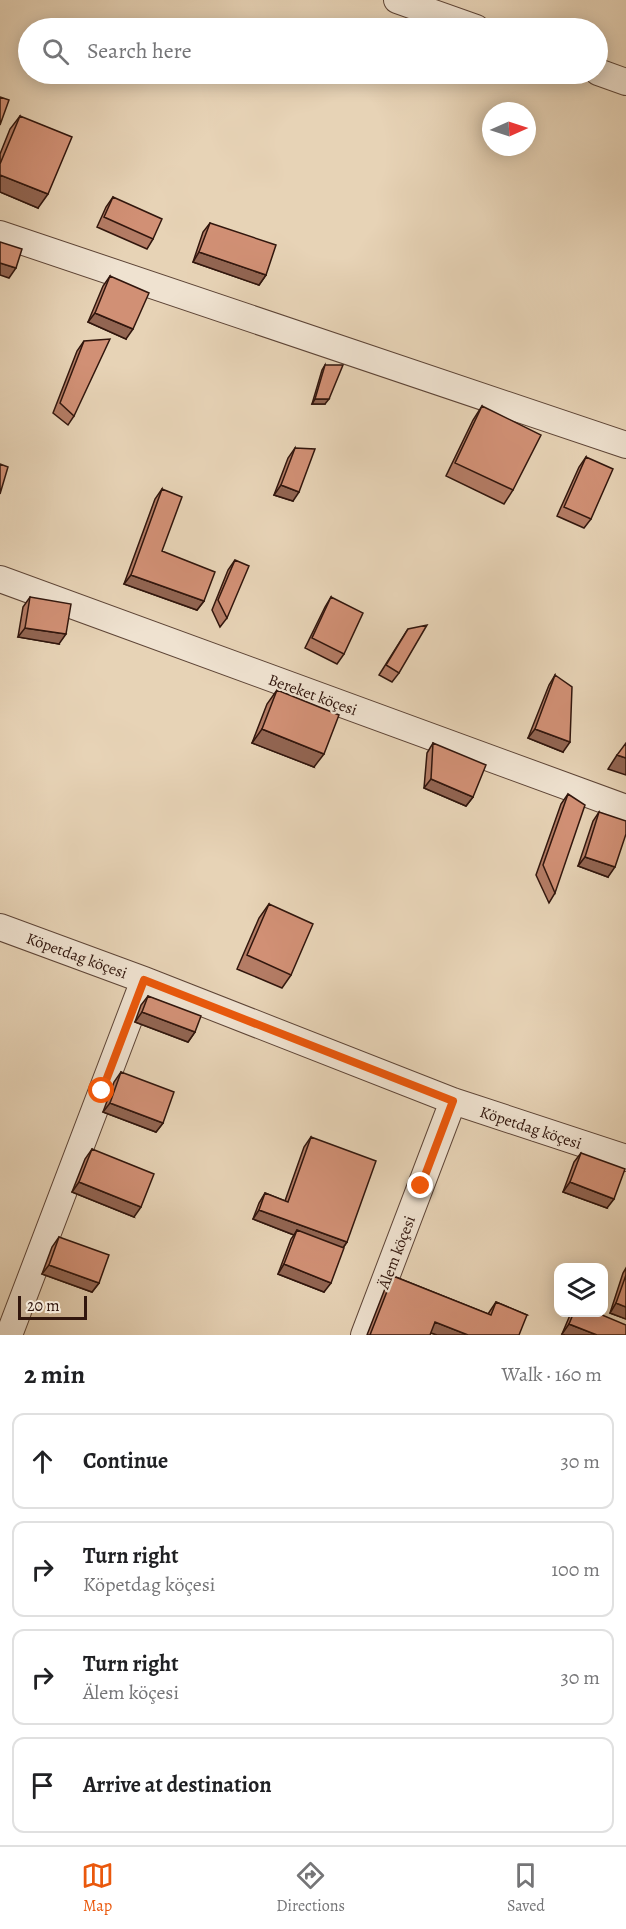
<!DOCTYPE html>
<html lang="en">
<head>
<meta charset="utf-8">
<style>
  :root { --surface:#fff; --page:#f6f6f6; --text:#202124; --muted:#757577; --line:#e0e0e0; --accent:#ea580c }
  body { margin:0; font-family:Alegreya,serif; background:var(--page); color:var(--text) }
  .controls { position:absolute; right:18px; bottom:18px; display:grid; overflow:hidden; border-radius:12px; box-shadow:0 3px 15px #0003 }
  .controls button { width:54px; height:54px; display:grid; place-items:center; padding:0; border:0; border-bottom:2px solid var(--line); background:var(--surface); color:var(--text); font:30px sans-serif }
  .compass { position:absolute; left:482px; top:102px; width:54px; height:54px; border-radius:50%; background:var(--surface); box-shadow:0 3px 15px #0003; rotate:87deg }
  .scale { position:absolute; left:18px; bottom:15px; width:69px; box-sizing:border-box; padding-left:6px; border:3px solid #31160d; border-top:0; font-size:16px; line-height:21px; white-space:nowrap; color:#31160d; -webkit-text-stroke:4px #efe2d0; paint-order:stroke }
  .stop { position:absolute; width:18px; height:18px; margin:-14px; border:4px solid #ea580c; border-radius:50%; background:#fff }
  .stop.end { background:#ea580c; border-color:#fff; box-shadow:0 2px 6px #0008 }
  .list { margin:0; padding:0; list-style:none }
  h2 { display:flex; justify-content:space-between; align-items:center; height:78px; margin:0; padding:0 24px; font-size:26px }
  h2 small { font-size:20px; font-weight:400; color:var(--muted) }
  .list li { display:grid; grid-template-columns:39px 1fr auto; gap:18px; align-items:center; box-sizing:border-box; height:96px; margin:0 12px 12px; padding:0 12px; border:2px solid var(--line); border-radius:12px }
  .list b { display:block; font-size:22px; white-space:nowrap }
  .list p { margin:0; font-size:20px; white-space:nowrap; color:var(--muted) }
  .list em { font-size:20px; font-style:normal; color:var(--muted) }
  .icon { flex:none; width:33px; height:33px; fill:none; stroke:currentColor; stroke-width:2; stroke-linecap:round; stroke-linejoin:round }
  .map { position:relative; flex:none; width:626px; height:1335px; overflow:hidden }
  .search { position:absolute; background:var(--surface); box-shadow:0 3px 15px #0003; left:18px; right:18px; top:18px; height:66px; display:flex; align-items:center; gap:15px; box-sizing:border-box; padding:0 21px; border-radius:33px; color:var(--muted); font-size:22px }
  .sheet { height:510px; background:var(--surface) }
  nav { display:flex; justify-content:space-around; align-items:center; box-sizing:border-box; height:84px; border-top:2px solid var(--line); background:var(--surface); font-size:16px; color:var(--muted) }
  nav a { display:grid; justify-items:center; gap:3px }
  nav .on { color:var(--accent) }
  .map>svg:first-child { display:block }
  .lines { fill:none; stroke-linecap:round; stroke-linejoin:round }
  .minor-casing { stroke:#5e4537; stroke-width:28 }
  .minor { stroke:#efe2d0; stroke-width:26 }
  .wall { fill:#b47c65; stroke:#31160d; stroke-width:1.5 }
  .shaded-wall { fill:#926552; stroke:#31160d; stroke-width:1.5 }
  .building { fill:#d19075; stroke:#31160d; stroke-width:1.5 }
  .route { stroke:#ea580c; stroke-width:8 }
  .labels { text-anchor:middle; stroke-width:4.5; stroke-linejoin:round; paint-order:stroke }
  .street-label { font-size:16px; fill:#31160d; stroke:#efe2d0 }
</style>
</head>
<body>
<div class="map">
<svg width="626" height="1335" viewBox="0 0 626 1335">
  <rect width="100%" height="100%" fill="#e7d3b6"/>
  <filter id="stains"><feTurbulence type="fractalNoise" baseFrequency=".00333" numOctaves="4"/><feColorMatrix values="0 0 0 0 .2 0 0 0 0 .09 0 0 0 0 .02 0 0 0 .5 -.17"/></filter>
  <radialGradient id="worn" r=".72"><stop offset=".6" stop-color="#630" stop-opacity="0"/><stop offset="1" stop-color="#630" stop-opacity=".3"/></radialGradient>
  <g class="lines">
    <defs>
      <path id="minor" d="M397,0L476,28
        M598,72L626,82
        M0,234L626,445
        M0,579L626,808
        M0,927L144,980L453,1101L626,1158
        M9,1335L144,980
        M364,1335L453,1101"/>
    </defs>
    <use href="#minor" class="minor-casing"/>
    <use href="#minor" class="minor"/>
  </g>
  <path class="wall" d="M20,116L38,208L0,192V154L10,129Z
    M113,197L153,239L147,249L97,227L106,207Z
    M210,223L266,275L259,285L193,262L203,232Z
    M110,276L126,339L88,322L103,286Z
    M84,341L74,416L68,425L53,413L77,351Z
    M325,365V404H312L322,370Z
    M482,406L513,490L504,504L446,476L473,420Z
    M295,448L293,501L274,495L288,458Z
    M586,457L591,519L584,528L557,516L579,467Z
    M162,489V551L204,601L197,610L124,584L155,499Z
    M235,560L227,618L220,627L212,610L228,570Z
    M30,597L59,644L18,637L23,607Z
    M331,597L344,654L337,664L305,648L325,607Z
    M408,629L399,673L392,682L379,675Z
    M555,675L563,752L528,738L549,685Z
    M277,690L314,767L252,743L267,704Z
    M433,743L473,797L466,806L424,788L427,753Z
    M568,794L555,893L549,903L536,875L561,804Z
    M599,812L608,877L578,866L593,821Z
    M269,904L291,975L282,988L237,969L259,918Z
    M148,996L195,1032L188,1042L135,1022L141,1005Z
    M121,1072L163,1123L156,1132L103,1112L114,1082Z
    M311,1137L347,1242L343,1248L324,1292L278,1274L291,1239L294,1235L253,1219L259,1203L265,1193L285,1201L304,1147Z
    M92,1149L134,1217L72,1192L85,1159Z
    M581,1153L607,1208L563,1192L574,1162Z
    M59,1237L99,1283L92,1292L42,1274L52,1247Z
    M626,1268V1319L610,1313L623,1273Z
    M393,1276L488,1314L496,1302L527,1315L437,1335L431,1333L430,1335H367L386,1286Z
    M572,1312H595L562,1334L570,1315Z"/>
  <path class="shaded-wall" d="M0,175L48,194L38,208L0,192Z
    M199,252L266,275L259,285L193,262Z
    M0,263L16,268L9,278L0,275Z
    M95,313L133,329L126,339L88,322Z
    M315,399H329L325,404H312Z
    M281,485L299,492L293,501L274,495Z
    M131,575L204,601L197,610L124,584Z
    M25,628L66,634L59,644L18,637Z
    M262,729L324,754L314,767L252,743Z
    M535,729L570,742L563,752L528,738Z
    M617,755L626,758V775L608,769Z
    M431,779L473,797L466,806L424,788Z
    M585,857L615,867L608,877L578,866Z
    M142,1012L195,1032L188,1042L135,1022Z
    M110,1103L163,1123L156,1132L103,1112Z
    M79,1182L141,1207L134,1217L72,1192Z
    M570,1182L614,1199L607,1208L563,1192Z
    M259,1210L347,1242L340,1252L297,1230L294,1235L253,1219Z
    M284,1264L331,1283L324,1292L278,1274Z
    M49,1265L99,1283L92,1292L42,1274Z
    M616,1303L626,1307V1319L610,1313Z
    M435,1322L468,1335H437L428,1332Z
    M569,1324L597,1335H565L562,1334Z"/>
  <path class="building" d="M0,97L9,100L0,125Z
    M20,116L72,137L48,194L0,175V164Z
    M113,197L162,219L153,239L104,217Z
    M210,223L276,245L266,275L199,252Z
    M0,242L22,249L16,268L0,263Z
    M110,276L149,293L133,329L95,313Z
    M110,339L74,416L60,403L84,341Z
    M325,365H343L329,399H315Z
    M482,406L541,435L513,490L455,463Z
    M295,448L315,449L299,492L281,485Z
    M586,457L613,469L591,519L564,507Z
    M0,464L8,467L0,494Z
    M162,489L182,497L162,551L215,572L204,601L131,575Z
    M235,560L249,566L227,618L218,600Z
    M30,597L71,604L66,634L25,628Z
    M331,597L363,613L344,654L312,638Z
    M427,625L399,673L386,665L408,629Z
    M555,675L572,687L570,742L535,729Z
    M277,690L339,715L324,754L262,729Z
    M433,743L486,765L473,797L431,779Z
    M626,743V758L617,755Z
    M568,794L585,805L555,893L543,865Z
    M599,812L626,821V834L615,867L585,857Z
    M269,904L313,924L291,975L247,955Z
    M148,996L201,1016L195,1032L142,1012Z
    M121,1072L174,1092L163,1123L110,1103Z
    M311,1137L376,1161L347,1242L259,1210L265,1193L288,1202Z
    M92,1149L154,1174L141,1207L79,1182Z
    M581,1153L625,1169L614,1199L570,1182Z
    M297,1230L344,1248L331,1283L284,1264Z
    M59,1237L109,1255L99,1283L49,1265Z
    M626,1275V1307L616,1303Z
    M393,1276L491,1315L496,1302L527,1315L519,1335H468L435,1322L430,1335H370Z
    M574,1312H595L626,1325V1335H597L569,1324Z"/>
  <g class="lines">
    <path class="route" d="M102,1091L144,980L453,1101L421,1186"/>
  </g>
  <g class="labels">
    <g class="street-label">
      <text transform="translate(313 694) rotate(20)" y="6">Bereket köçesi</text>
      <text transform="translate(77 955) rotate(20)" y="6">Köpetdag köçesi</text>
      <text transform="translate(531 1127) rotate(18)" y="6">Köpetdag köçesi</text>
      <text transform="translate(396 1252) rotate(-69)" y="6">Älem köçesi</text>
    </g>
  </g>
  <rect width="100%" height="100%" filter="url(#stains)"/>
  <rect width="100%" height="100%" fill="url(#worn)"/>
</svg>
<div class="controls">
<button><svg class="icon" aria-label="layers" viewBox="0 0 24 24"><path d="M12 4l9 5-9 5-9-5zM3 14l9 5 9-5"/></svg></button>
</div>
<svg class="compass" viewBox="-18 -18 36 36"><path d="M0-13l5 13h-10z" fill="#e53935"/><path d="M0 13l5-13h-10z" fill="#757577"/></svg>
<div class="scale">20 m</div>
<div class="stop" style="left:102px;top:1091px"></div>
<div class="stop end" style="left:421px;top:1186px"></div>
<div class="search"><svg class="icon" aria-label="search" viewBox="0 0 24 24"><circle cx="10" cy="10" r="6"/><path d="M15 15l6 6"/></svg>Search here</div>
</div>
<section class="sheet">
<h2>2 min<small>Walk · 160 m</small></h2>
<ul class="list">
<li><svg class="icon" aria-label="ahead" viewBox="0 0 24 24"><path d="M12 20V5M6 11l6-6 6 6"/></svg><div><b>Continue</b></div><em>30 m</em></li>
<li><svg class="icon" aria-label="right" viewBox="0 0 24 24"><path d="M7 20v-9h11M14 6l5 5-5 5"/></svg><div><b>Turn right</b><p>Köpetdag köçesi</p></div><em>100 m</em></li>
<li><svg class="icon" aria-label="right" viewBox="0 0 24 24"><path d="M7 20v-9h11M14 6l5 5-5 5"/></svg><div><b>Turn right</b><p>Älem köçesi</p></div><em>30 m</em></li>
<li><svg class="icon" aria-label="arrive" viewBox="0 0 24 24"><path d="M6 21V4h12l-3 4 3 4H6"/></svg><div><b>Arrive at destination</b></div></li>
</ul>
</section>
<nav>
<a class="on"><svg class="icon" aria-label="map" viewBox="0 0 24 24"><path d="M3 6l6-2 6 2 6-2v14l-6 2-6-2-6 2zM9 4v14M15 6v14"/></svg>Map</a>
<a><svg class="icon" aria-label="directions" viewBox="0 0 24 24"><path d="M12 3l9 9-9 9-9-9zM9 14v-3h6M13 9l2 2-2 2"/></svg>Directions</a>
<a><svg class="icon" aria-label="saved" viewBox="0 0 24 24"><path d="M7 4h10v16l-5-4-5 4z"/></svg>Saved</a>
</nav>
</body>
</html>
